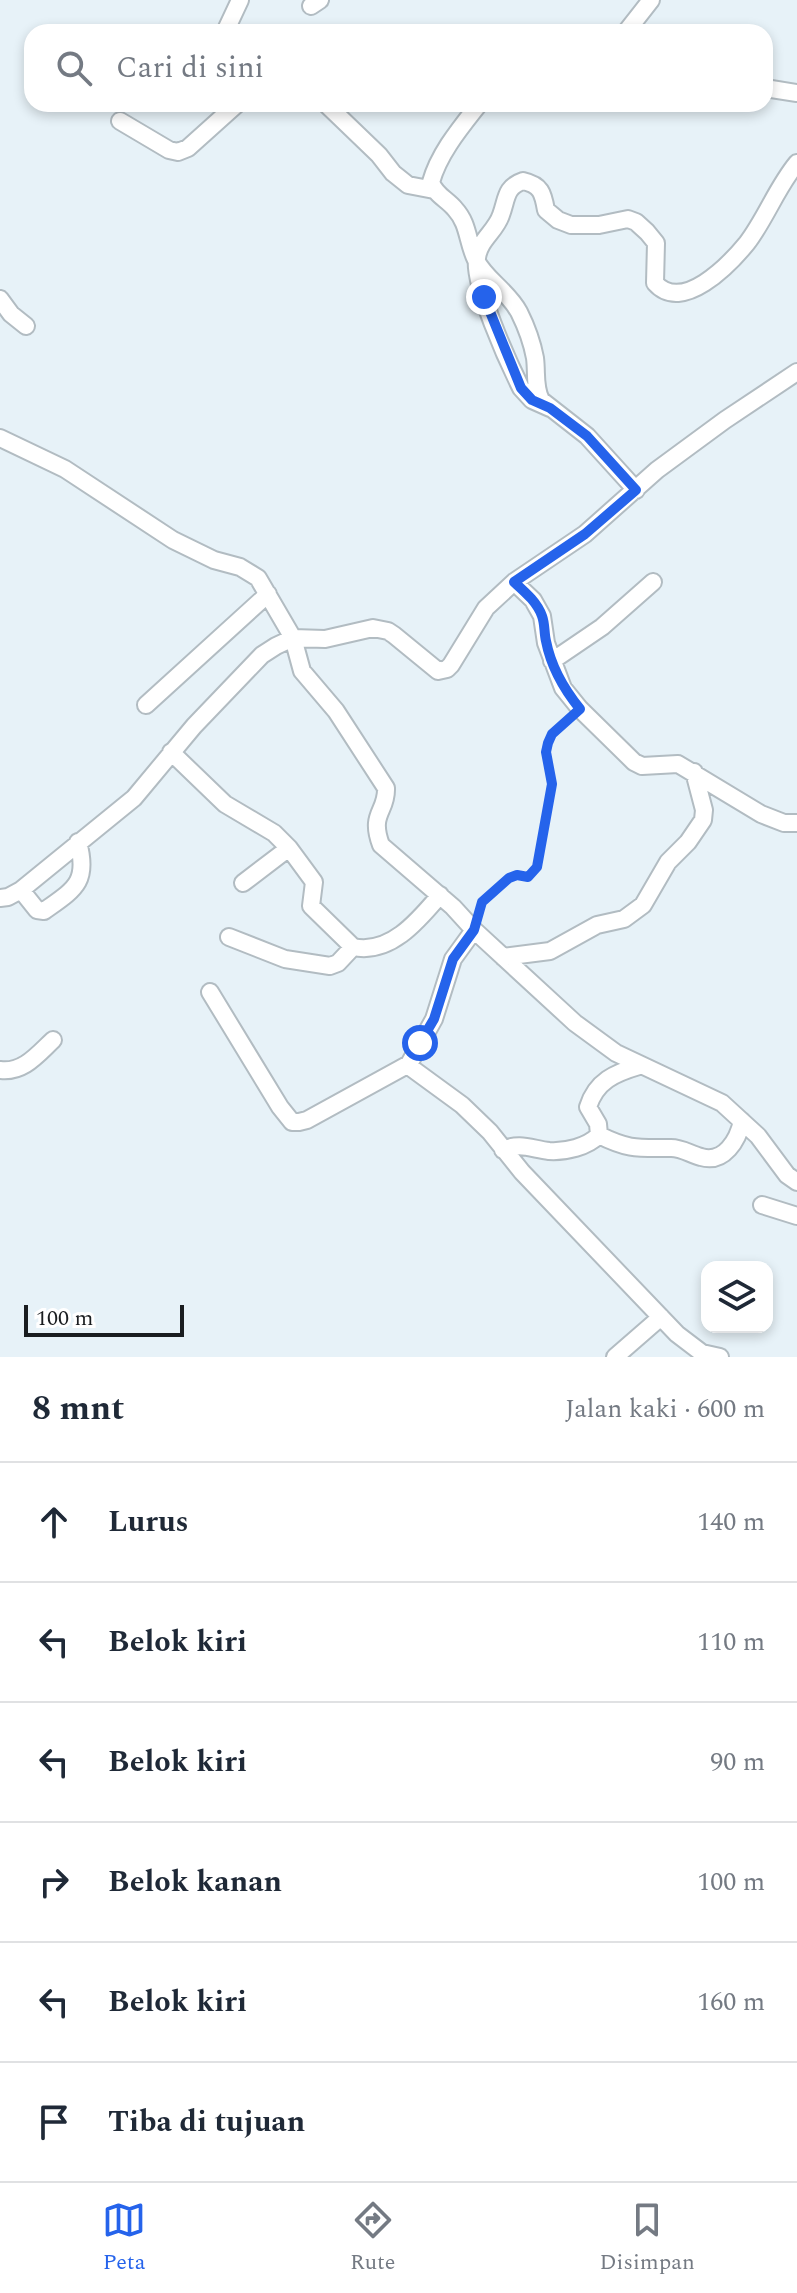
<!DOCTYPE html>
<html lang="id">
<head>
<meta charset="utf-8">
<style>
  :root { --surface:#fff; --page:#f6f6f7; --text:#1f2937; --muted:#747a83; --line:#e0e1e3; --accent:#2563eb }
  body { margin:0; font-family:Spectral,serif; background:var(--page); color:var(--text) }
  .controls { position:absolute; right:24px; bottom:24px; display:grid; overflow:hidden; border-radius:16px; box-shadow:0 4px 12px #0003 }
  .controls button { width:72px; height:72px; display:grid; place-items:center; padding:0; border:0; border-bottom:2px solid var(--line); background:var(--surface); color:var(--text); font:40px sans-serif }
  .scale { position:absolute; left:24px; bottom:20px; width:160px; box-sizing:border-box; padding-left:8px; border:4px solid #1a1d20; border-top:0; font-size:22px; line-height:28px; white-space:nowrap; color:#1a1d20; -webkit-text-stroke:6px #fff; paint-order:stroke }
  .stop { position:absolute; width:24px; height:24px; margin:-18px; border:6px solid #2563eb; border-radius:50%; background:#fff }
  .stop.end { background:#2563eb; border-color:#fff; box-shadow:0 2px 8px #0008 }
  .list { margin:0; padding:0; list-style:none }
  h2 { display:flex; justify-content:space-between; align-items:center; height:104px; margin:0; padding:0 32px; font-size:34px }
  h2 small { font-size:26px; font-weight:400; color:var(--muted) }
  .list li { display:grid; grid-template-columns:52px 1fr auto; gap:24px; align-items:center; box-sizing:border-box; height:120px; padding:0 32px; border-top:2px solid var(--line) }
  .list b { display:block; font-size:30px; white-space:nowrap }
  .list em { font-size:26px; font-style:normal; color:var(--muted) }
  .icon { flex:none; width:44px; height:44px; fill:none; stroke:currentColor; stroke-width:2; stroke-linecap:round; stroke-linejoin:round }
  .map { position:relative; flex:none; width:797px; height:1357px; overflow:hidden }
  .search { position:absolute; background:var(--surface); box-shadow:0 4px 12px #0003; left:24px; right:24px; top:24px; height:88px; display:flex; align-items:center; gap:20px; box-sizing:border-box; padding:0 28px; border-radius:24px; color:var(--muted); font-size:30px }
  .sheet { height:824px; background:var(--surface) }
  nav { display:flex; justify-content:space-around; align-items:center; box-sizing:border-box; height:112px; border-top:2px solid var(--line); background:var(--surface); font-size:22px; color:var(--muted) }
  nav a { display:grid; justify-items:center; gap:4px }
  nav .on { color:var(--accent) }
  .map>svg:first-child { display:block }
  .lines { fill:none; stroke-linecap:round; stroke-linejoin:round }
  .minor-casing { stroke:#b2bcc2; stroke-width:20 }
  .path { stroke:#7c8387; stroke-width:2; stroke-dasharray:6 6; stroke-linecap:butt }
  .minor { stroke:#fff; stroke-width:16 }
  .route { stroke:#2563eb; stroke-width:10 }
</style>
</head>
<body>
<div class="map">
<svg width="797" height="1357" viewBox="0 0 797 1357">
  <rect width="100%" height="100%" fill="#e7f2f8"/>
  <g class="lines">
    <defs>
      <path id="minor" d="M311,6L320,0
        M225,32L240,0
        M626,32L651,0
        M765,88L797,93
        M326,104L379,155L393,173L408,185L434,190
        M479,104C461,127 439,153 431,182C435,195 447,199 455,209C469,224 467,242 476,260C485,279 507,290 519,312C526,326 532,342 535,358C537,373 534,387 541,400L587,436L636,490
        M120,121L169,150L178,152L188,148L237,104
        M0,299L11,314L26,326
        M550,408L532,400L521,388C508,362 473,285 477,258C479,240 496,231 501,215C507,199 505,187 523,181C541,185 543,193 546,210L558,220L571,225H599L628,219L636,222L647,232L656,243L655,283C682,314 729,265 747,243C766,218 777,187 797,163
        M0,438L65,469L173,540L214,560L240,567L258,578L293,638L302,671L336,711L386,788C387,812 369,813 381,845L453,907L474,930L453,959L434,1019L409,1064L410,1067L462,1105L490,1132L522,1172L677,1334L702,1353L720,1357
        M514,582L585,534L657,470L725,420L797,372
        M552,661L602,627L653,582
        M146,705L268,594
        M171,752L225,804L274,833L289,848L314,882L311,906L353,947
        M243,883L289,848
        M21,890L37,910L44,911C75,889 89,882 78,842
        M0,898L8,897L21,890L134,798L194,726L262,655L276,646L293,638L325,639L373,628L388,631L394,635L438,671L447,669L451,665L486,608L514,582L533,600L542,616L546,643L563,688L580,709L634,762L642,766L678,764L761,814L784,823H797
        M474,930L575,1023L616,1053L722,1103L758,1136L787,1175L797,1182
        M229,937L285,959L330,966L338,963L353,947C390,955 418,921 440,895
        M503,957L550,951L597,925L624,919L643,905L668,862L688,842L703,820L704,810L694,772
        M210,992L280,1107L292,1122H299L307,1120L409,1064
        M0,1070C23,1073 37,1055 53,1040
        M599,1135C629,1150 638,1148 671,1148C682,1148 690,1154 701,1157C724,1164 738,1140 742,1121
        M503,1150C519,1142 532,1149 549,1151C566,1152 587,1147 599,1135L598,1124L588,1107C596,1081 615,1073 639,1066
        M762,1205L797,1216
        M615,1357L661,1317"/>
    </defs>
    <use href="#minor" class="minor-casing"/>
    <path class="path" d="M478,913C485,896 500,882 517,875L528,877L537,867L552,784L546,752L548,743L552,734L570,717"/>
    <use href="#minor" class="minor"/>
  </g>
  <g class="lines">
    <path class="route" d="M420,1043L434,1019L453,959L474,930L482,902L509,878L517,875L528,877L537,867L552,784L546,752L548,743L552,734L580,709C563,688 551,667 546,641C544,633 545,624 542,616C537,602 525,592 514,582L585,534L636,490L587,436L550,408L532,400L521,388L484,297"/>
  </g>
</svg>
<div class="controls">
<button><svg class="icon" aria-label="layers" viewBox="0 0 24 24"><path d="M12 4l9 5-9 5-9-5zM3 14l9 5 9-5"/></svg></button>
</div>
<div class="scale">100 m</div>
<div class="stop" style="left:420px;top:1043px"></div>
<div class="stop end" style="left:484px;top:297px"></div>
<div class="search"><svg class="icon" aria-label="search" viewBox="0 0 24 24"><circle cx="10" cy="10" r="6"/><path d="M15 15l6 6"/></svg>Cari di sini</div>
</div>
<section class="sheet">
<h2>8 mnt<small>Jalan kaki · 600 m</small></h2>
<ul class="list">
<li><svg class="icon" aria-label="ahead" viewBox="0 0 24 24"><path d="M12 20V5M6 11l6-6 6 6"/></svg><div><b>Lurus</b></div><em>140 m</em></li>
<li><svg class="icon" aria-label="left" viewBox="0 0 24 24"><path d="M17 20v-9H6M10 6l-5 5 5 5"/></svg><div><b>Belok kiri</b></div><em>110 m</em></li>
<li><svg class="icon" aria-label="left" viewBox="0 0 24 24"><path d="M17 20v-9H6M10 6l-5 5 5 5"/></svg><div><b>Belok kiri</b></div><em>90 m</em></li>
<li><svg class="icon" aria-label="right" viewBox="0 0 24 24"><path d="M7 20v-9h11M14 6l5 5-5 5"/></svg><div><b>Belok kanan</b></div><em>100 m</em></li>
<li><svg class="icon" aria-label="left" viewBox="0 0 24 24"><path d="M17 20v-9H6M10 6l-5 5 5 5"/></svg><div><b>Belok kiri</b></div><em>160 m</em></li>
<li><svg class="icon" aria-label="arrive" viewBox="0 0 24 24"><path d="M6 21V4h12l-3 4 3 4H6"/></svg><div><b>Tiba di tujuan</b></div></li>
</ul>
</section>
<nav>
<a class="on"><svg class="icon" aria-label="map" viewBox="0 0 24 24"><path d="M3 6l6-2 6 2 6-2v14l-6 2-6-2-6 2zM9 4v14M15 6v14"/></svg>Peta</a>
<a><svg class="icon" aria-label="directions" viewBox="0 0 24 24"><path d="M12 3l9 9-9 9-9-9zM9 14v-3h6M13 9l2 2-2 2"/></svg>Rute</a>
<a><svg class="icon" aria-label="saved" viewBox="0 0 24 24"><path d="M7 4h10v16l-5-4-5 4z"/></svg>Disimpan</a>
</nav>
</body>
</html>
